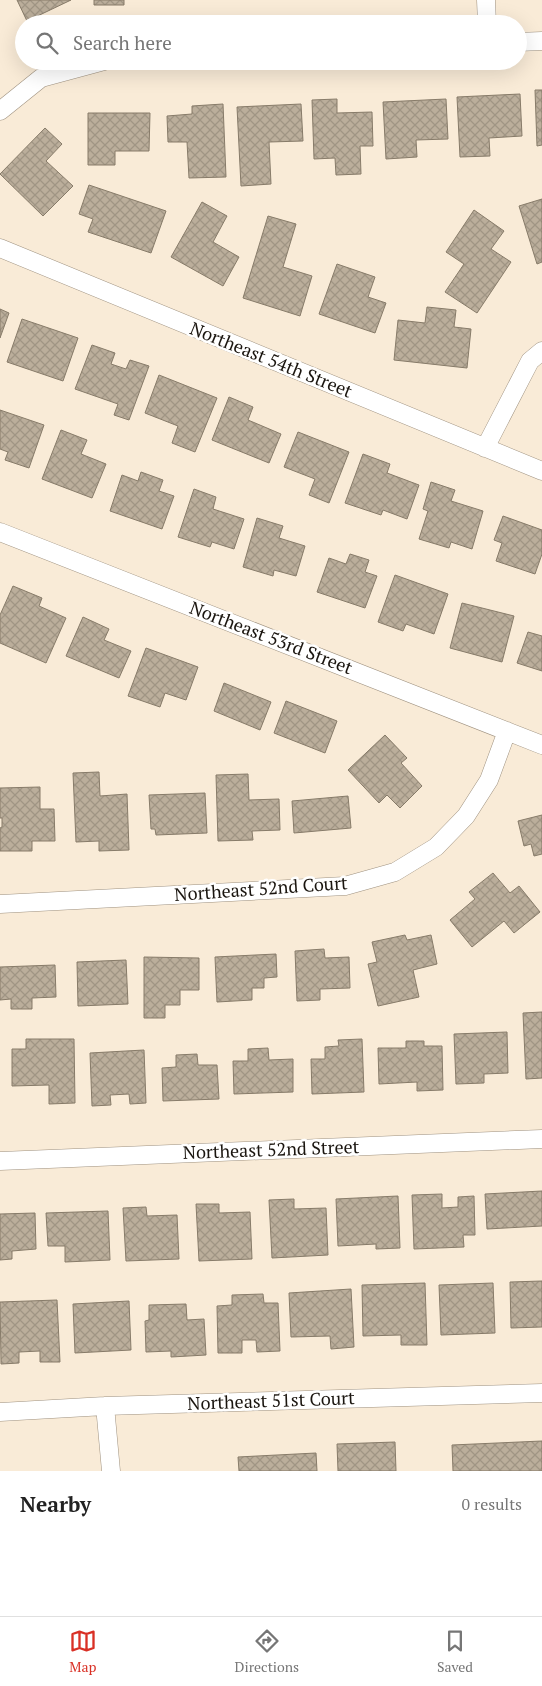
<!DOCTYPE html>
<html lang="en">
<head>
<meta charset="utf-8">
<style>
  :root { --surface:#fff; --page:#f6f6f6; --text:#222; --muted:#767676; --line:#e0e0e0; --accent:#d93025 }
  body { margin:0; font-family:"PT Serif",serif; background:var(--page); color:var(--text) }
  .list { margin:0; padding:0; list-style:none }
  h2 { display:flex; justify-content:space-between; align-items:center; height:65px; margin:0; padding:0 20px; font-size:21px }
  h2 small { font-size:16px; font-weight:400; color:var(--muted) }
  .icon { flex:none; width:28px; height:28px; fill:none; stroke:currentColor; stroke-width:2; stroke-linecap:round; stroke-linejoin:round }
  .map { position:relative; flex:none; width:542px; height:1471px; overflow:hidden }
  .search { position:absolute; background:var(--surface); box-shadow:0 5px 20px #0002; left:15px; right:15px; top:15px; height:55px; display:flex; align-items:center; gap:12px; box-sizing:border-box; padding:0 18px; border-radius:28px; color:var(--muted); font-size:19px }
  .sheet { height:145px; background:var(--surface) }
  nav { display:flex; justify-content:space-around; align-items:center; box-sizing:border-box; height:70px; border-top:1px solid var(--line); background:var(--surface); font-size:14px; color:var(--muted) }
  nav a { display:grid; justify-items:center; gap:2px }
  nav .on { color:var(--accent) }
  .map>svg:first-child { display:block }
  .building { fill:url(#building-cross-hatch); stroke:#877b69 }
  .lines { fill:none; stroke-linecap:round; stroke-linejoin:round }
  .minor-casing { stroke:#9f9280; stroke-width:19 }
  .minor { stroke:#fff; stroke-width:18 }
  .labels { text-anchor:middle; stroke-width:5; stroke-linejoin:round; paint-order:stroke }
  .street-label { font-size:18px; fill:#1a150f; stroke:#fff }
</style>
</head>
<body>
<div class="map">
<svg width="542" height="1471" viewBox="0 0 542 1471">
  <defs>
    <pattern id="building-cross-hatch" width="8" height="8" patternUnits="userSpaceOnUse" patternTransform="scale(1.25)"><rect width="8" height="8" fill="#bbae9b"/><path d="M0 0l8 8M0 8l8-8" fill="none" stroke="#a09584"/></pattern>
  </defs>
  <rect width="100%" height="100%" fill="#f9ebd7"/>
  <path class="building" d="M17,0H71L27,21Z
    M94,0H124V5H94Z
    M535,90H542V145L537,146Z
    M520,94L522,136L489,138L490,156L460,157L457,97Z
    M337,99V113L372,112L373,146H360L361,174L336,175L335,158L314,159L312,100Z
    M446,99L448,139L416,140L417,157L386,159L383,102Z
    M223,104L226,177L189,178L187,142H168L167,116L192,114V106Z
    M301,104L303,141L269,142L271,184L241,186L237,107Z
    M88,113H150L149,151H115V165H88Z
    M45,128L62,144L46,161L73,186L43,216L0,174Z
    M89,185L166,211L151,253L88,232L93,219L79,214Z
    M542,199V262L537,264L519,206Z
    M202,202L227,216L213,242L239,257L223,286L171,257Z
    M474,210L504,231L491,249L511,262L477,313L445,292L464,264L446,252Z
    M268,216L296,224L283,267L312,276L300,316L243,298Z
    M337,264L375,277L368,297L386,303L375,333L319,314Z
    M427,307L456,310L454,327L471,329L467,368L394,360L398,320L425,323Z
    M0,309L9,313L0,338Z
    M22,319L78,338L63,381L7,362Z
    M92,345L115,353L111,364L126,369L130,360L149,366L129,420L114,415L118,404L75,389Z
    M159,375L217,398L195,452L172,443L178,426L145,413Z
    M229,397L253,407L248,420L281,434L269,463L212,440Z
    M0,410L44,425L29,468L5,460L8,452L0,449Z
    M61,430L87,440L81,454L106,464L92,498L42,479Z
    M298,432L349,452L329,503L309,495L315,479L284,467Z
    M363,454L390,464L387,473L419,485L407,519L383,510L381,515L345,503Z
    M141,472L163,480L159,491L174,496L162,529L110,511L122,475L138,481Z
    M431,482L455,490L451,501L483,511L472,549L451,542L449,548L419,539L428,511L423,509Z
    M194,489L216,497L213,509L244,519L234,549L212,542L210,547L178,537Z
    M503,516L542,530V554L535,574L496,561L502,543L494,540Z
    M257,518L283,526L279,538L305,546L296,576L274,570L273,576L243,567Z
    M350,554L369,560L365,572L377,576L365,608L317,592L329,558L346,564Z
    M395,575L448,594L434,634L406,624L403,631L378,622Z
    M13,586L42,598L39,606L66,618L46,663L0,643V615Z
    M462,603L514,616L502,662L450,648Z
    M83,617L109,629L104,640L131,651L119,678L66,656Z
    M528,632L542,636V671L517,663Z
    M146,648L198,667L186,700L165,693L160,707L128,696Z
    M224,683L271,702L260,730L214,711Z
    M286,701L337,721L325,753L274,733Z
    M385,735L407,758L401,763L422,786L400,808L387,795L379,803L348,770Z
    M99,772L100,796L127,794L129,850L99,851V841L76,842L73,773Z
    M248,774L249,800L279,799L280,830L252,831L253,840L218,841L216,775Z
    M40,787V809H54L55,841H32V851H0V828L2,827V818H0V788Z
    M205,793L207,833L156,835L155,829H151L149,795Z
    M348,796L351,828L294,833L292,801Z
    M542,815V854L534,856L531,844L524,846L518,821Z
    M493,873L510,893L519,886L540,912L514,933L504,921L472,947L450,920L475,899L469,892Z
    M405,935L407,940L431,935L437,964L413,970L419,997L378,1006L368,964L377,962L372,942Z
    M324,949L325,958L349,957L350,988L320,989V1000L297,1001L295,951Z
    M276,954L277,977L264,978V988H252V1000L217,1002L215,957Z
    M144,957L199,958V990H180V1005H165V1018H144Z
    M126,960L128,1004L78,1006L77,962Z
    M55,965L56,997L32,998V1009H11V999L0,1000V967Z
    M542,1012V1078L526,1079L523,1013Z
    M507,1032L508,1073L484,1074V1083L456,1084L454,1034Z
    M26,1039H74L75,1103L49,1104V1085L12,1086V1049H26Z
    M362,1039L364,1092L312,1094L311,1059H325V1047L339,1046L338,1040Z
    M406,1041H424V1046H442L443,1090L417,1091V1082L379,1084L378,1048H406Z
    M268,1048L269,1060L293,1059V1092L234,1094L233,1061H248V1049Z
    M144,1050L146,1103L130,1104L129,1094L110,1095L111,1105L92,1106L90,1053Z
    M197,1054L198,1065H217L219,1099L163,1101L162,1068L176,1067V1055Z
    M542,1191V1226L487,1229L485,1194Z
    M442,1194V1208L458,1207V1197L474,1196L475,1235H463L464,1247L414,1249L412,1195Z
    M398,1196L400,1248L376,1249V1244L338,1246L336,1199Z
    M294,1199V1209L326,1208L328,1255L272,1258L269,1200Z
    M196,1204H219V1213L250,1212L252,1259L199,1261Z
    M146,1207L147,1216L177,1215L179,1259L126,1261L123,1208Z
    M108,1211L110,1260L65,1262V1246H48L46,1213Z
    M35,1213L36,1249L12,1251V1259L0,1260V1214Z
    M542,1281V1327L511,1328L510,1282Z
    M425,1283L427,1345H401V1335L363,1336L362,1285Z
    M493,1283L495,1333L441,1335L439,1285Z
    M351,1289L354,1347L331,1349L330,1336L291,1337L289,1293Z
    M263,1294L264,1303H278L280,1351L257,1352L256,1340H242V1353H218L217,1306L232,1305V1295Z
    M57,1300L60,1362H40V1351L19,1352V1363L1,1364L0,1302Z
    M129,1301L131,1350L75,1353L73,1304Z
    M186,1304L187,1320L204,1319L206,1355L171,1357V1351L146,1352L145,1321L149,1320V1305Z
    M542,1441V1471H453L452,1445Z
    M395,1442L396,1471H338L337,1444Z
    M316,1453L317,1471H239L238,1457Z"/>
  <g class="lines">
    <defs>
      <path id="minor" d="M486,0L487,24
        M518,42L542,41
        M0,111L41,78L104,61
        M0,248L542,471
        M485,448L530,361L542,351
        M0,532L542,745
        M0,904L345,886L395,872L436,847L466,816L489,780L507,731
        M0,1161L542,1139
        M105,1406L111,1471
        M0,1412L105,1406L542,1393"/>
    </defs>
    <use href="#minor" class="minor-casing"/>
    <use href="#minor" class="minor"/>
  </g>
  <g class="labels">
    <g class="street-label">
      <text transform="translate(271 360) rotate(22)" y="6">Northeast 54th Street</text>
      <text transform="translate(271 638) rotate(21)" y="6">Northeast 53rd Street</text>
      <text transform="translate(261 889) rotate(-4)" y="6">Northeast 52nd Court</text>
      <text transform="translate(271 1150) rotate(-2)" y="6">Northeast 52nd Street</text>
      <text transform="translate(271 1401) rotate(-2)" y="6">Northeast 51st Court</text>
    </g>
  </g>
</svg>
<div class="search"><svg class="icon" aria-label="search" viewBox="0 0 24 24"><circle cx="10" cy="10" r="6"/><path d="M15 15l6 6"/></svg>Search here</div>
</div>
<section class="sheet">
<h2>Nearby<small>0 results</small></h2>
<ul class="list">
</ul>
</section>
<nav>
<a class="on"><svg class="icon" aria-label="map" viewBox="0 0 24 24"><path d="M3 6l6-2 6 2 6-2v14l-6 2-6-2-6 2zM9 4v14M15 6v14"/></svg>Map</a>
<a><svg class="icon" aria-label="directions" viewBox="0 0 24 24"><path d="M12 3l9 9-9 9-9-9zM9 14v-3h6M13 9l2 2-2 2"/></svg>Directions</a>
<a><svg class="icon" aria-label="saved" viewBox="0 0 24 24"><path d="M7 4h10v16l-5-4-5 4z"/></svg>Saved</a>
</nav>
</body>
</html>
